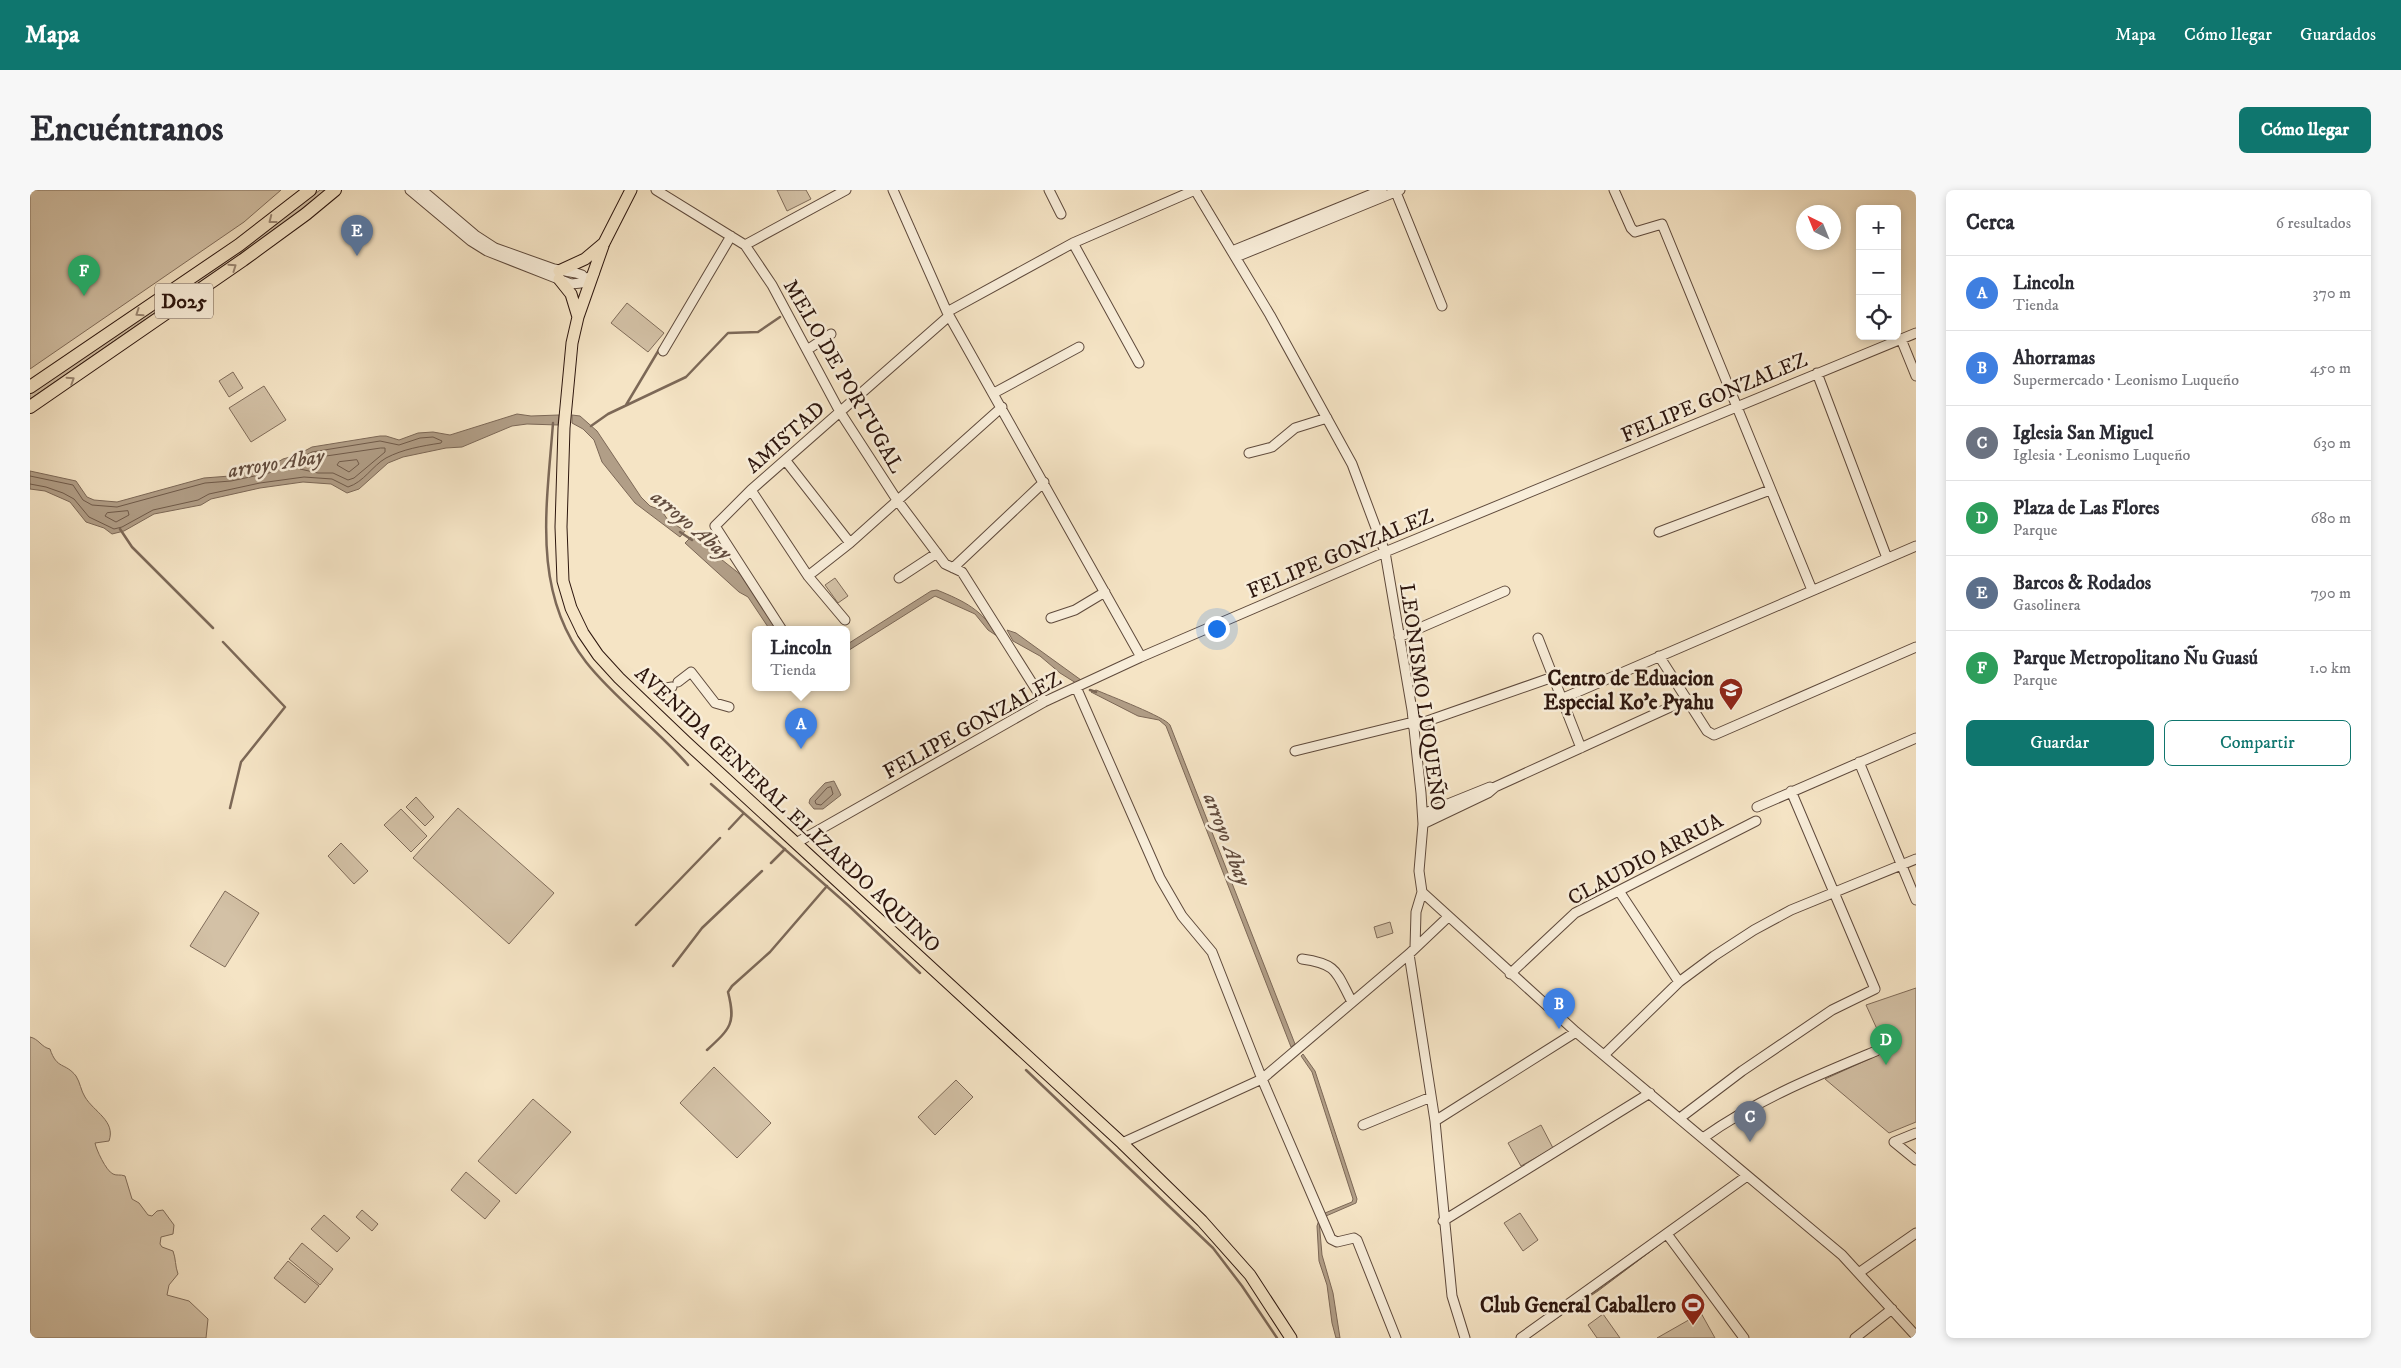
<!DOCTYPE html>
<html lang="es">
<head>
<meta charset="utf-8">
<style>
  :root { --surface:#fff; --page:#f7f7f7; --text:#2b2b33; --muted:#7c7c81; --line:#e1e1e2; --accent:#0f766e }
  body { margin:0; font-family:"IM FELL DW Pica",serif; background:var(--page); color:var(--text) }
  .controls { position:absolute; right:15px; top:15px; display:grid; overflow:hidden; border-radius:8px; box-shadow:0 2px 8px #0003 }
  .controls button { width:45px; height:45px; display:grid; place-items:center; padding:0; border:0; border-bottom:1px solid var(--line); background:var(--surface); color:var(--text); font:25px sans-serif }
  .compass { position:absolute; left:1766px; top:15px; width:45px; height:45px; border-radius:50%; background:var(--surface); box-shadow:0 2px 8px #0003; rotate:317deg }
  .you { position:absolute; left:1186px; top:438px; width:18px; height:18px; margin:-12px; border:4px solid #fff; border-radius:50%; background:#1a73e8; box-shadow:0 0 0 8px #1a73e833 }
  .badge { display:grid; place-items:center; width:32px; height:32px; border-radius:50%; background:var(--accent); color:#fff; font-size:16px; font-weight:700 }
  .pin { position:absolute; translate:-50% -41px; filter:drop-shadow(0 1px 2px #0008) }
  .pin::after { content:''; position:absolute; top:26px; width:18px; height:15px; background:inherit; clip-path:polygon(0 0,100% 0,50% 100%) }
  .popup { position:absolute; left:722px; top:436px; width:98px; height:65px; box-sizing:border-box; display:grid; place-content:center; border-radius:8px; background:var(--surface); filter:drop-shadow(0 1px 4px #0005); font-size:16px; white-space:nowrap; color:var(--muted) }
  .popup b { font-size:19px; color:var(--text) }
  .popup::after { content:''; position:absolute; left:50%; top:100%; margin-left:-10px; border:10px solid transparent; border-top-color:var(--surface) }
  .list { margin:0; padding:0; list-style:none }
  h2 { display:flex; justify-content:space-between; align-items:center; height:65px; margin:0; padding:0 20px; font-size:21px }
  h2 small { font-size:16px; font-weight:400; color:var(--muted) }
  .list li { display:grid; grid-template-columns:32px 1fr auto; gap:15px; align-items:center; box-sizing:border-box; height:75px; padding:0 20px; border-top:1px solid var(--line) }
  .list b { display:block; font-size:19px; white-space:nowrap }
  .list p { margin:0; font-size:16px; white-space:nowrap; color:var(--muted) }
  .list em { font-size:16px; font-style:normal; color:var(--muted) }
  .actions { display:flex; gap:10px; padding:15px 20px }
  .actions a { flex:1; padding:11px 0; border:1px solid var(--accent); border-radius:8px; text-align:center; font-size:18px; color:var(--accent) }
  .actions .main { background:var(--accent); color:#fff }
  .icon { flex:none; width:28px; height:28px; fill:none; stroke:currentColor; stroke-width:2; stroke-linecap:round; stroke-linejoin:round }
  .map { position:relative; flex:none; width:1886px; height:1148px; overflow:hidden; border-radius:8px }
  header { display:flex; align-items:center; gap:30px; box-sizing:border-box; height:70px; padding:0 25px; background:var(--accent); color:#fff }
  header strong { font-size:24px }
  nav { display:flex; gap:28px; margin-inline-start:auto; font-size:18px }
  .intro { display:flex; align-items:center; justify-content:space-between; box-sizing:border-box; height:120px; padding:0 30px }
  h1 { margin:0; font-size:35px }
  .button { padding:12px 22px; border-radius:8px; background:var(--accent); color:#fff; font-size:18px; font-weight:700 }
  main { display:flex; gap:30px; padding:0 30px }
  aside { flex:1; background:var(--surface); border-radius:8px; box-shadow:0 2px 8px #0003 }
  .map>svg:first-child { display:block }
  .green { fill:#d3c1a6; stroke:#806c5a }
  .water { fill:#b19e87; stroke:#7c6857 }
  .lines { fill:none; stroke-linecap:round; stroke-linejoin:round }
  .shore { stroke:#6f5a4a; stroke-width:1 }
  .stream { stroke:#7c6857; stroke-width:2.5 }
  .minor-casing { stroke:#5f4a3c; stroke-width:11 }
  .major-casing { stroke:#2d160e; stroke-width:13 }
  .highway-casing { stroke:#2d160e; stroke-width:14 }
  .minor { stroke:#f8edd9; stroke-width:9 }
  .major { stroke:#f5e4c5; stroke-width:11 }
  .highway { stroke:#f5e4c5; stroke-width:12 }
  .oneway { stroke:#9b8773 }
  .labels { text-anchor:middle; stroke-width:5; stroke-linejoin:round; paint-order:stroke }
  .shield { fill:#f8edd9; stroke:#6a564b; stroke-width:1 }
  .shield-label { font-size:20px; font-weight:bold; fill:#2d160e }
  .street-label { font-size:21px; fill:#2d160e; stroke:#f8edd9 }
  .poi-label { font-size:21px; font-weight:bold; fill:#2d160e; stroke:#f8edd9; text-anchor:end }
  .water-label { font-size:22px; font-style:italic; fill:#624c3e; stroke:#f8edd9 }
</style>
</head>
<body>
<header>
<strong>Mapa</strong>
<nav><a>Mapa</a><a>Cómo llegar</a><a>Guardados</a></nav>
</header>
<div class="intro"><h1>Encuéntranos</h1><a class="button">Cómo llegar</a></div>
<main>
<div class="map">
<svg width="1886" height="1148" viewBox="0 0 1886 1148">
  <rect width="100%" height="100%" fill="#f5e4c5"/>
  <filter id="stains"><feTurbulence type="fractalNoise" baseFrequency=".004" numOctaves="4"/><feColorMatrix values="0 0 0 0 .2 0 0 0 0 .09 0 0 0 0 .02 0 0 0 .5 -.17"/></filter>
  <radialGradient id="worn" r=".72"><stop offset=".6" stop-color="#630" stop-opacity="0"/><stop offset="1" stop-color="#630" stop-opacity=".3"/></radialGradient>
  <path class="green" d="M0,0H251L214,32L0,179Z
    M290,0H299L280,16L0,209V203L251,30Z
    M747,0H776L781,9L757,21Z
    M597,113L634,143L618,162L581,133Z
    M203,182L213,198L199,207L189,191Z
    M234,196L256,230L221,252L199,218Z
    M805,388L818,406L808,413L795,395Z
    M386,607L404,627L395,636L376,617Z
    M428,618L524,703L479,754L383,668Z
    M371,619L397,646L381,662L354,635Z
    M311,653L338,681L324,694L298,666Z
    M195,701L229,723L195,777L160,756Z
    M1360,732L1363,743L1347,748L1344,737Z
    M1886,798V932L1859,943L1795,889L1857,861L1836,815Z
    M0,847C9,849 11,857 20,859C27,880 35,872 46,886C50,892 51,901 55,907C64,922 86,931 79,951L65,953C66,959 76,981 83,984C87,986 90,984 95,986L102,1009L109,1013L118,1025L122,1026L127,1021L133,1020L144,1035L143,1044L131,1047L130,1054L132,1057L143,1061C146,1069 145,1076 148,1084L139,1095L137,1105L159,1111L178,1129L176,1148H0Z
    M684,877L741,933L707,968L650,913Z
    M926,890L943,907L905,945L888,927Z
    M503,909L541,942L486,1004L448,971Z
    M1511,935L1523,958L1491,976L1478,953Z
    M436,982L470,1011L455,1029L421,1000Z
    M332,1020L348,1034L342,1041L326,1027Z
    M1490,1023L1508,1050L1493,1061L1474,1033Z
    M294,1025L320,1048L307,1062L281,1039Z
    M272,1053L303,1079L290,1095L259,1069Z
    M258,1071L289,1096L275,1113L244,1088Z
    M1671,1123L1685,1148H1627Z
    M1573,1124L1590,1148H1567L1558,1135Z"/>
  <path class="water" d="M487,224L501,226L529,225L528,235L497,234L482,236L432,257L416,258L373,267L358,273L329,299L317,303L301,294L273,292L230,298L181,309L171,315L124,324L94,341L82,344L74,338L56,332L40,312L15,301L0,299V281L46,291L57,307L64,310L87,312L174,288L200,286L238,278L253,269L267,265L282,257L350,246H356L369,250L388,243L403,242L420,245Z
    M542,225L550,226L567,241L611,307L620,316L631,320L638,330L655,341L650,347L605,313L572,272L564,250L553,239L542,233Z
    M662,346L711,385L747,440H740L718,407L709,402L655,353Z
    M907,400C934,411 953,420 967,446L958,440L945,424L905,406L816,462V455L901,401Z
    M977,440L986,443L1051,490L1046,493L1030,483L1010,466L983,451Z
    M1066,500C1080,506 1135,527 1140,535L1265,854L1261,857L1136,536L1129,530L1108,526L1061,502Z
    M804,591L811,605L793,619H784L779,613L780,609L795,593Z
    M1273,864L1285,881L1327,1009L1326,1013L1296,1026L1295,1023L1322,1012L1323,1009L1282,882L1271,866Z
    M1289,1030L1292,1065L1303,1103L1310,1148H1306L1302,1133L1297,1095L1289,1071L1287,1036Z
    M1633,1052L1568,1101L1497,1148L1568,1100Z"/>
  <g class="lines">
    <path class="shore" d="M351,258H355V262L324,288L318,290L303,283H288L270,279L284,268Z
      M327,270L329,274L319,282L307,275L309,272Z
      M0,286L43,295L53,310L62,315L87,317L175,293L201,291L239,283L282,262L350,251L369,255L390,248L403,247L412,251L411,253C392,256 373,259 356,268C342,276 334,292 318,297L302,289L274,287L230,293L179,304L168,310L123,320L92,337L84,339L59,327L44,309L33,303L16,297L0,294
      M98,321L99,325L86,332L75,326L77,323Z
      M801,597L803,604L791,615L786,614L785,611L797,598Z"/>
    <path class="stream" d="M596,215L630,158
      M523,233C517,315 501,401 556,472C584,508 627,539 658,575
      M561,236L578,224L656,187L698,143L728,142L750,127
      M90,339L102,357L183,438
      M650,342L662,350
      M193,452L255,517L211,572L200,618
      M1060,500L1066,502
      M681,594L819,716L890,783
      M699,639L713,624
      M741,673L755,659
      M606,735L690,648
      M643,776L672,738L732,681
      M677,860C701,838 706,833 698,802L702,796L740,762L797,696
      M996,880L1183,1058L1212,1096L1247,1148"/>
    <defs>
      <path id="minor" d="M380,0L441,51L457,61L541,94L551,93L564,84
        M392,0L445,45L465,58L524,79L546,83L552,85L558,93
        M626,0L715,55L742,95L810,222L867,310L915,374L932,382L1014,512
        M863,0L917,122L1111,467
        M1019,0L1031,24
        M1165,0L1240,125L1322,274L1355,362L1382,520L1391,603L1393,634L1389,681L1392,702L1546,842L1812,1065L1886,1146
        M1365,0L1412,116
        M1584,0L1601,38L1605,42L1632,34L1782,400
        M1043,53L1109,173
        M715,55L816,0
        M1202,61L1352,0
        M1206,67L1370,0
        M917,122L1043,53L1165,0
        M1871,149L1886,186
        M777,160L801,144
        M633,161L701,46
        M1787,183L1857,368
        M964,203L1049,157
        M1219,263L1242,257L1265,238L1297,228
        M756,271L820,353
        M721,300L778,386L815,430
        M1629,342L1740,300
        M923,378L1014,292
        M778,386L820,353L972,217
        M869,388L907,363
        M1021,428L1045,420L1075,402
        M752,440L685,336L721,300L919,126
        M1369,447L1475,401
        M1508,448L1551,558
        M1629,466L1677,541L1684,545L1886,457
        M648,492L661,482L685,513L699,517
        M1046,497L1130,688L1152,726L1182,762L1232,889L1301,1049L1307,1052L1324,1048L1327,1050L1366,1148
        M636,498L642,497
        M1531,509L1886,356
        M1383,536L1523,487
        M1265,561L1383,532
        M1829,572L1886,710
        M1727,617L1886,548
        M1393,624L1460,597
        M1393,634L1458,603L1465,597L1658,509
        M766,653L1014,512L1111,467L1355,362L1886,143
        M1589,701L1649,792
        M1385,758L1386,722L1392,702
        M1379,764L1405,931L1422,1106L1435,1148
        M1272,769C1308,774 1306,782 1322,812
        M1480,784L1545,723L1726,631
        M1574,865L1649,792L1684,766L1724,740L1761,720L1886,669
        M1650,928L1712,881L1802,820L1845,799L1761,601
        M1405,931L1546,842
        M1333,935L1401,907
        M1886,943L1864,952L1886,970
        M1673,948C1726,910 1786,886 1846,861
        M1092,953L1232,889L1379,764L1418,727
        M1413,1031L1620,903
        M1637,1044L1714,1148
        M1830,1082L1886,1043
        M1491,1148L1717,986
        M1825,1148L1862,1119"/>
      <path id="major" d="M601,0L574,53L548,127L542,153L534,238L531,337L533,391L541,418L553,443L568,465L589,488L656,552L1092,953L1172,1031L1220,1085L1261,1148
        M529,81L555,69L574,53
        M529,89L541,104L548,127"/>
      <path id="highway" d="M0,197L209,55L280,0
        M0,217L213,70L276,24L305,0"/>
    </defs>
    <use href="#minor" class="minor-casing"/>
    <use href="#major" class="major-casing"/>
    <use href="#highway" class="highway-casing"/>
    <use href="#minor" class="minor"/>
    <use href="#major" class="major"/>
    <use href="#highway" class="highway"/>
  </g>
  <defs><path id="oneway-chevron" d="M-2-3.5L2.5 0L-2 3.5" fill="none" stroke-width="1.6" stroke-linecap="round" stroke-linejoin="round" transform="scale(1.25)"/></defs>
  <g class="oneway">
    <use href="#oneway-chevron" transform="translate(242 30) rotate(142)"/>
    <use href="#oneway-chevron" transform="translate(203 77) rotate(-35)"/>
    <use href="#oneway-chevron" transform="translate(109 123) rotate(146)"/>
    <use href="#oneway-chevron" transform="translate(41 190) rotate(-33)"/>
  </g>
  <defs>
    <symbol id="school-pin" viewBox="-11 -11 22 30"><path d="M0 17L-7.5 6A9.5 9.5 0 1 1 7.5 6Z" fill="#8f2418" stroke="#f8edd9"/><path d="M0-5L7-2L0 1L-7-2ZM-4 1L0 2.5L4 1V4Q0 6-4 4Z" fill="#fff"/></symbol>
    <symbol id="stadium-pin" viewBox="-11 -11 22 30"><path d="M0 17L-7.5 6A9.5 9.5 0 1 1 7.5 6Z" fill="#8f2418" stroke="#f8edd9"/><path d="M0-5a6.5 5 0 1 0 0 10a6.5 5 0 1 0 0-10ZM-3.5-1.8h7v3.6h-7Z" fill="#fff"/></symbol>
  </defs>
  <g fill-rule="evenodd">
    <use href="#school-pin" x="1687" y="486" width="28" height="38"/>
    <use href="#stadium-pin" x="1649" y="1101" width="28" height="38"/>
  </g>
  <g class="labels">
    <rect class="shield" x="125" y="93.5" width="58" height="35" rx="4"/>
    <g class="shield-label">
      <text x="154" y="118">D025</text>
    </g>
    <g class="street-label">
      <text transform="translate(814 186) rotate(60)" y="7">MELO DE PORTUGAL</text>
      <text transform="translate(1684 207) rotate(-23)" y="7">FELIPE GONZALEZ</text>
      <text transform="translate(755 247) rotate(-41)" y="7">AMISTAD</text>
      <text transform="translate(1310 363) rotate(-23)" y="7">FELIPE GONZALEZ</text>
      <text transform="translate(1393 507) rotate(82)" y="7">LEONISMO LUQUEÑO</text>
      <text transform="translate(942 535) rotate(-29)" y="7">FELIPE GONZALEZ</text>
      <text transform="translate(758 619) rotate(43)" y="7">AVENIDA GENERAL ELIZARDO AQUINO</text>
      <text transform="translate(1615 669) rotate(-28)" y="7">CLAUDIO ARRUA</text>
    </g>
    <g class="poi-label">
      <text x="1684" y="495">Centro de Eduacion<tspan x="1684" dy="24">Especial Ko'e Pyahu</tspan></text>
      <text x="1646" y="1122">Club General Caballero</text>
    </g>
    <g class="water-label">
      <text transform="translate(246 272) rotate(-9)" y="8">arroyo Abay</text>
      <text transform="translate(662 334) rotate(40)" y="8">arroyo Abay</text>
      <text transform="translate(1198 649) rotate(69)" y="8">arroyo Abay</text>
    </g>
  </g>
  <rect width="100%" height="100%" filter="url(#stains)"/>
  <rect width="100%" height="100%" fill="url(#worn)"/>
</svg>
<div class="controls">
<button>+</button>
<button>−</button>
<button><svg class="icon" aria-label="locate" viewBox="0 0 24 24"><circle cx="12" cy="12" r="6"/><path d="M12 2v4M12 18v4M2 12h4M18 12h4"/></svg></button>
</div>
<svg class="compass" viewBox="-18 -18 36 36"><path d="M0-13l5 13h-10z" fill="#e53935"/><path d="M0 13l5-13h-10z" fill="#7c7c81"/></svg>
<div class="you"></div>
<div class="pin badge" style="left:771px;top:559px;background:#3f7fe0">A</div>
<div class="popup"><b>Lincoln</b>Tienda</div>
<div class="pin badge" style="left:1529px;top:839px;background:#3f7fe0">B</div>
<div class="pin badge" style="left:1720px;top:952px;background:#6b7280">C</div>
<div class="pin badge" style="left:1856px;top:875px;background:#2e9e5b">D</div>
<div class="pin badge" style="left:327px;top:66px;background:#5c6f8a">E</div>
<div class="pin badge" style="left:54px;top:106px;background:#2e9e5b">F</div>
</div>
<aside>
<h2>Cerca<small>6 resultados</small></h2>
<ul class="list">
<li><span class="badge" style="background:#3f7fe0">A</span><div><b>Lincoln</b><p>Tienda</p></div><em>370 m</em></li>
<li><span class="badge" style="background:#3f7fe0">B</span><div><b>Ahorramas</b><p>Supermercado · Leonismo Luqueño</p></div><em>450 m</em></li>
<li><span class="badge" style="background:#6b7280">C</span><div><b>Iglesia San Miguel</b><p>Iglesia · Leonismo Luqueño</p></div><em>630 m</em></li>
<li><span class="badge" style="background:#2e9e5b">D</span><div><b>Plaza de Las Flores</b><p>Parque</p></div><em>680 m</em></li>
<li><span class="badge" style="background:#5c6f8a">E</span><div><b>Barcos &amp; Rodados</b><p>Gasolinera</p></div><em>790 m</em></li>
<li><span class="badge" style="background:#2e9e5b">F</span><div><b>Parque Metropolitano Ñu Guasú</b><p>Parque</p></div><em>1.0 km</em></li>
</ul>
<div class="actions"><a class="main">Guardar</a><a>Compartir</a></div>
</aside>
</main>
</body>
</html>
